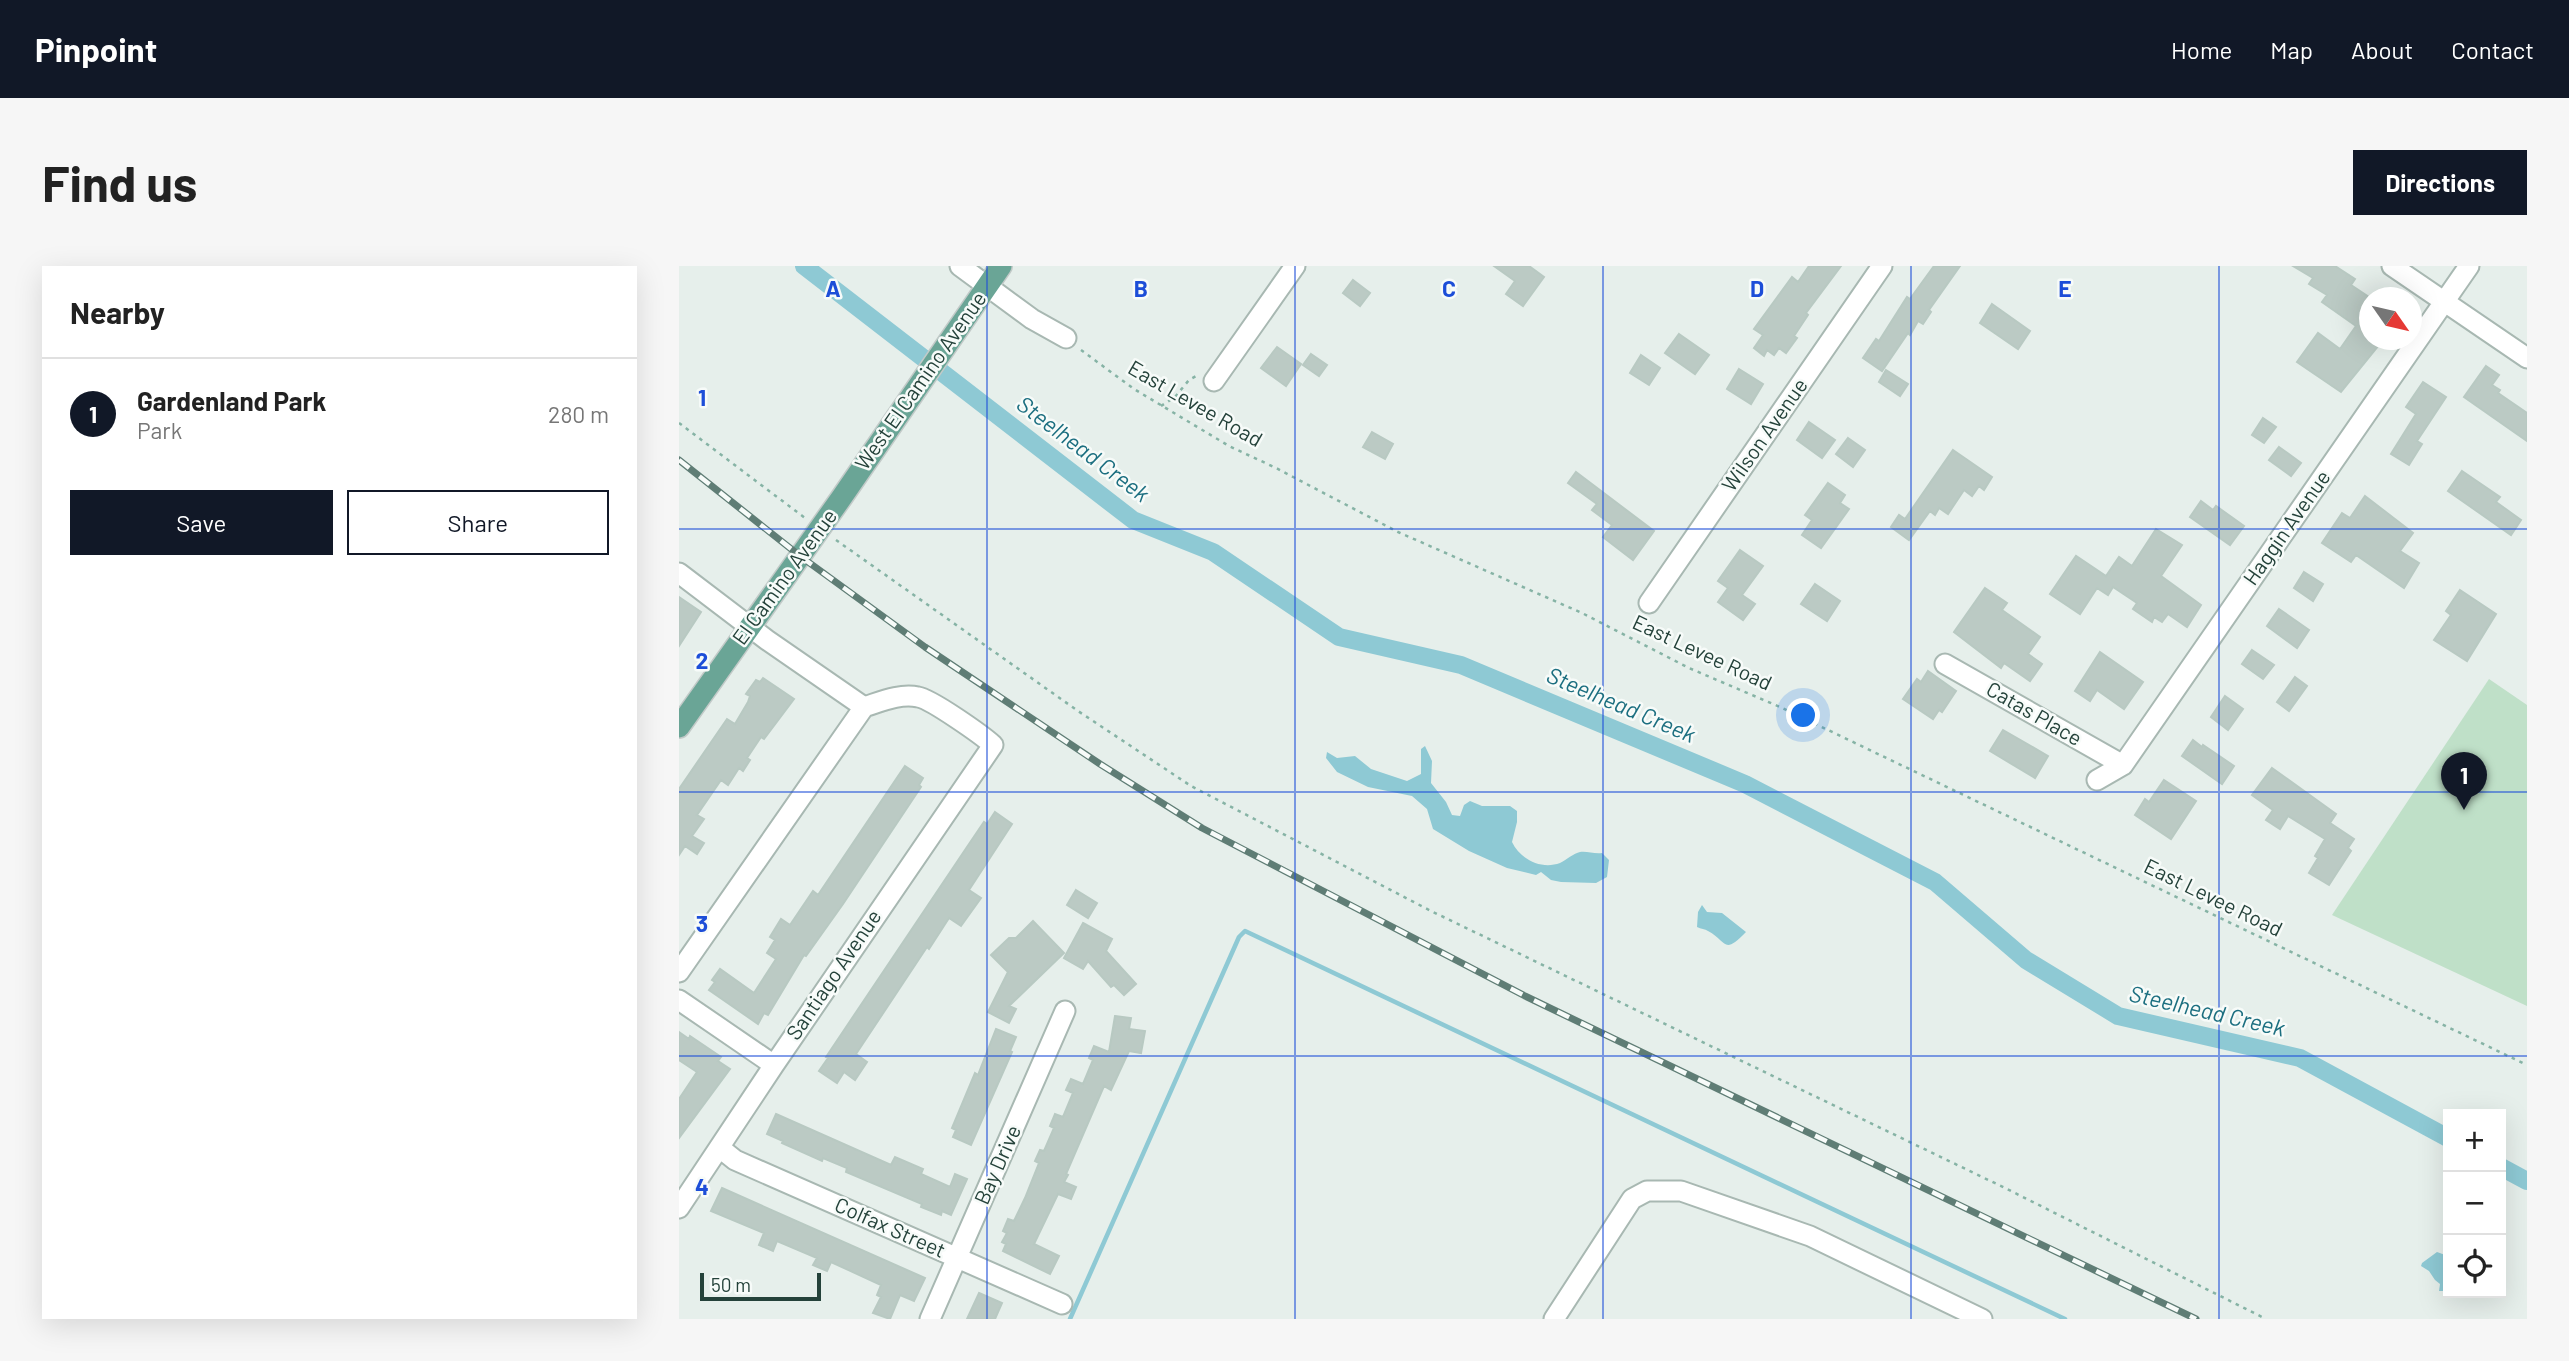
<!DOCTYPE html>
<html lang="en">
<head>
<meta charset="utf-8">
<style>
  :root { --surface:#fff; --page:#f6f6f6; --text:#222; --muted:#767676; --line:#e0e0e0; --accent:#111827 }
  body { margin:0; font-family:Barlow,sans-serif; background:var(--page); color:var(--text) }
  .controls { position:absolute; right:21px; bottom:21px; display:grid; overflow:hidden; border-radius:0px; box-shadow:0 7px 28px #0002 }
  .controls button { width:63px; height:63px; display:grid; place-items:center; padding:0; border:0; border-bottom:2px solid var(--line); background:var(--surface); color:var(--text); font:35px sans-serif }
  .compass { position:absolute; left:1680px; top:21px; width:63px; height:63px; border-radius:50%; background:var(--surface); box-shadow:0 7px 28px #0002; rotate:124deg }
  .scale { position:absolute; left:21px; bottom:18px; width:121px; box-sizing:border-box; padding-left:7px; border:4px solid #24423a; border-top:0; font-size:19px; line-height:24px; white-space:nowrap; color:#24423a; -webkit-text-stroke:5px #f7fbf9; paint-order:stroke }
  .you { position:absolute; left:1125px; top:450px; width:24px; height:24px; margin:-18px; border:5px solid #fff; border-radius:50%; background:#1a73e8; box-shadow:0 0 0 10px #1a73e833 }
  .badge { display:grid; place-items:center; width:46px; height:46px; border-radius:50%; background:var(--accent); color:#fff; font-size:23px; font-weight:700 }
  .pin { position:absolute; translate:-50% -58px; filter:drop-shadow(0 2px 4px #0008) }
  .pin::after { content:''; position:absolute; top:37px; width:24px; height:21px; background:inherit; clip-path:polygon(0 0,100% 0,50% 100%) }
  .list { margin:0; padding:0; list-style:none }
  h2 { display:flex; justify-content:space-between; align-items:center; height:91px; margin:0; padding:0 28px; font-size:30px }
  h2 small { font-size:23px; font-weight:400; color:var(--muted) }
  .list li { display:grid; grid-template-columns:46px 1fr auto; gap:21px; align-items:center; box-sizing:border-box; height:112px; padding:0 28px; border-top:2px solid var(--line) }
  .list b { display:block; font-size:26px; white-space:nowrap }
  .list p { margin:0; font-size:23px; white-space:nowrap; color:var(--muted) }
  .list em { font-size:23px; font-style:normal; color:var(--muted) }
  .actions { display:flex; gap:14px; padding:21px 28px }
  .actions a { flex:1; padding:16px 0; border:2px solid var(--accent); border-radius:0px; text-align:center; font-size:24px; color:var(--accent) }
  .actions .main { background:var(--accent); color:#fff }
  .icon { flex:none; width:38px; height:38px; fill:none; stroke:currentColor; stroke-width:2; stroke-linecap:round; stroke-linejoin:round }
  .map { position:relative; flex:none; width:1848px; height:1053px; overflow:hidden; border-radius:0px }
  header { display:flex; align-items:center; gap:42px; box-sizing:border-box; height:98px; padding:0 35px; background:var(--accent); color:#fff }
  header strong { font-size:33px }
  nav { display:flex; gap:38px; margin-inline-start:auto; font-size:24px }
  .intro { display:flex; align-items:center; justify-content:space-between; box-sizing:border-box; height:168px; padding:0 42px }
  h1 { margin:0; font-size:49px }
  .button { padding:18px 32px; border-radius:0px; background:var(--accent); color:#fff; font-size:24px; font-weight:700 }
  main { display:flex; gap:42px; padding:0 42px }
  aside { flex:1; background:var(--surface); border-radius:0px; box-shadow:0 7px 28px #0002 }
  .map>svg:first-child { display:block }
  .green { fill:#bfe0c8 }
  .water { fill:#8ec9d4 }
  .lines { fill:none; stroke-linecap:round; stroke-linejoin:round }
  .stream { stroke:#8ec9d4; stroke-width:4.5 }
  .canal { stroke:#8ec9d4; stroke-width:18 }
  .building { fill:#bbcac4; stroke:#b8c9c2; stroke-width:2 }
  .minor-casing { stroke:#a8b8b2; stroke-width:23 }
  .major-casing { stroke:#c2cac8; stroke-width:24 }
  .path { stroke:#86b3a5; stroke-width:2.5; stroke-dasharray:3.5 5; stroke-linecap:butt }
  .minor { stroke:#fff; stroke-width:19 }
  .major { stroke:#6aa596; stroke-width:21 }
  .rail-casing { stroke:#5f7d75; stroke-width:7 }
  .rail { stroke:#f7fbf9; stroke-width:4.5; stroke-dasharray:13; stroke-linecap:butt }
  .grid { fill:none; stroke:#1d4ed8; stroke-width:2; stroke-opacity:0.55 }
  .labels { text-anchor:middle; stroke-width:5; stroke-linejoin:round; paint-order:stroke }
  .street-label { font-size:21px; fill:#24423a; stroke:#f7fbf9 }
  .water-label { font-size:23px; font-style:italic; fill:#1c6f80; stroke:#f7fbf9 }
  .grid-label { font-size:23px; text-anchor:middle; font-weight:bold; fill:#1d4ed8; stroke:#f7fbf9; stroke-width:5; stroke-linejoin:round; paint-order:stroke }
</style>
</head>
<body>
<header>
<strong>Pinpoint</strong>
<nav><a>Home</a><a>Map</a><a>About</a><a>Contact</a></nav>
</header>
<div class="intro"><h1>Find us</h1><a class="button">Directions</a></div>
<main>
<aside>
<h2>Nearby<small></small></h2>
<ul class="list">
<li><span class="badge">1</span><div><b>Gardenland Park</b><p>Park</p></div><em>280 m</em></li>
</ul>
<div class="actions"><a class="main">Save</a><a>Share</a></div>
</aside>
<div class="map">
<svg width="1848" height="1053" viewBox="0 0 1848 1053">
  <rect width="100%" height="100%" fill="#e6efeb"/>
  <path class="green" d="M1810,413L1848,439V740L1653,649Z"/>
  <path class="water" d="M746,480L753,495L752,517L767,536L773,549L781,550L785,539L791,535L803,540H831L838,545V556L833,576C841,593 862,604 881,597C887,594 895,587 901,586C908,585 915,588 923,587L930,594L928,611L917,617L882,616L872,614L862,606L857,609L828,602L790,585L754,563L748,543L733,530L689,521L658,506L647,492L648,486L658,492L676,490L692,503L728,515L742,508V483Z
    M1023,639L1028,646L1043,647L1067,666C1044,690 1048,675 1029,665C1026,663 1022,663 1018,661L1019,646Z
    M1758,986L1769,990V1025H1760L1761,1018L1756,1014L1750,1005L1742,1000L1743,997Z"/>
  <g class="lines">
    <path class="stream" d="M391,1053L560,671L566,665L1386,1053"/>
    <path class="canal" d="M125,0L454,254L534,286L660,371L782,399L1066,518L1256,616L1347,694L1439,750L1621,792L1769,872
      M1822,901L1848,915"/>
  </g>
  <path class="building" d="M815,0H850L865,11L844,40L827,28L836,15Z
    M1130,0H1162L1127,47L1129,49L1115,70L1118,72L1107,87L1100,82L1095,89L1088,84L1085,90L1075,82L1084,69L1075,63L1113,11L1119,16Z
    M1255,0H1281L1250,44L1252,46L1244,58L1239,55L1231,69L1229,67L1203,105L1184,92L1197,73L1200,75L1228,31L1231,33Z
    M1614,0H1656L1676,13L1672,19L1690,31V74H1704L1662,126L1618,96L1639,67L1661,83L1677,60L1643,36L1648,29L1630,18L1634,12Z
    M674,14L691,27L681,40L664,27Z
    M1313,38L1351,65L1339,83L1301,57Z
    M1000,68L1030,89L1016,108L986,87Z
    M598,81L622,98L607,120L582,102Z
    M632,88L648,99L640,110L624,99Z
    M962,89L981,102L970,119L951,107Z
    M1807,100L1820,109L1813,119L1821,124L1819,127L1848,147V175L1785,131Z
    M1060,103L1084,118L1072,138L1048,123Z
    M1207,104L1229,118L1221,130L1200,116Z
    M1744,116L1767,131L1738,175L1743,178L1730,199L1712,188L1737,148L1727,141Z
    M1584,152L1597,161L1585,177L1573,169Z
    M1130,156L1156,174L1143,192L1118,174Z
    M693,166L714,178L706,193L684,181Z
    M1169,172L1186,184L1174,201L1157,188Z
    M1600,181L1622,197L1612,210L1590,194Z
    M1274,184L1313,211L1305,224L1300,220L1293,230L1285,224L1269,248L1260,242L1256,249L1251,245L1230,274L1212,261L1220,249L1226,253Z
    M1783,205L1821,231L1817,236L1842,254L1832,269L1769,225Z
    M897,206L975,265L954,294L924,271L933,259L913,244L918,238L889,217Z
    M1149,217L1166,229L1161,237L1170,243L1142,282L1123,269L1133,254L1126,249Z
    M1686,230L1734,267L1721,285L1740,297L1725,322L1677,289L1672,296L1643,277L1663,247L1671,252Z
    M1522,235L1534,244L1537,240L1565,260L1551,279L1511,251Z
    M1477,263L1503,279L1482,310L1522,339L1508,361L1489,348L1483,356L1475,351L1473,356L1454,343L1458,337L1434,321L1429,329L1418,322L1401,348L1371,328L1397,290L1427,310L1440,291L1453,300Z
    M1061,284L1084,300L1063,329L1076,338L1064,354L1039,336L1049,322L1039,315Z
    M1625,306L1644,318L1634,335L1615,322Z
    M1136,318L1161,335L1148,355L1122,338Z
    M1306,322L1328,337L1323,344L1361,371L1349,388L1363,398L1351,415L1325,397L1322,402L1275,366Z
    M1781,324L1817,348L1788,395L1755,374L1772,349L1767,345Z
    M0,331L22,346L0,380Z
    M1600,343L1630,364L1618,382L1588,360Z
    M1573,384L1595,399L1584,413L1563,398Z
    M1421,386L1464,416L1445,443L1418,424L1411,435L1396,425Z
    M1249,405L1277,425L1263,446L1260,444L1254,453L1224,433L1238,413L1242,416Z
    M1616,411L1628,420L1610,445L1598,436Z
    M84,412L115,433L85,473L82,471L68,492L71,494L64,505L60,502L49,519L42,514L18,549L25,553L13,570L25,577L18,588L6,580L0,589V523L48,453L56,458L69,436L71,430L67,428L77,414L81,416Z
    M1546,430L1564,443L1549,464L1532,451Z
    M1324,464L1369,490L1356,512L1311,485Z
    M1514,474L1523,481L1524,479L1555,500L1543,518L1503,490Z
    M226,500L244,512L240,519L242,521L164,638L127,690L125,689L89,749L85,747L79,758L30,724L36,716L33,714L41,703L75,727L97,693L88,687L96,674L91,671L102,653L111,659L134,625L139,629Z
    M1593,502L1657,548L1651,557L1675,573L1669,582L1672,585L1650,619L1630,607L1639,592L1636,590L1646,573L1609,550L1601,563L1587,554L1594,544L1573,529Z
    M1485,514L1517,535L1492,573L1456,549L1466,533L1470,536Z
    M316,546L333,558L290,624L302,632L282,660L270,652L250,683L248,681L177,788L188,796L176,814L165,806L158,817L140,805L149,792L147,791L290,578L305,556L308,558Z
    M397,624L418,637L409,652L388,639Z
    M354,655L385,687L330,740L337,743L330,757L309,746L329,706L312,689L330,672H337Z
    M404,657L433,673L427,685L457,718L445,729L435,719L432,721L409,695L404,703L385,692Z
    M436,750L452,752L450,763L466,765L462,787L450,785L432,824L425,820L387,908L389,909L385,916L397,921L392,933L379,928L355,978L380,990L371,1008L324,985L327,978L323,976L328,967L324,965L329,953L335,955L346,932L360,897L356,895L361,884L365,885L375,862L371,860L376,848L384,851L394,827L387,824L392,813L404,818L414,794L410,792L415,780L430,786Z
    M317,763L337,771L331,785L333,786L292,879L274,871L277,864L273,862L296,807L299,809Z
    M0,766L10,773L11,770L42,791L39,795L51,803L0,872V833L18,806L0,794Z
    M97,848L212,899L216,891L244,903L242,908L271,921L276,908L288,913L272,949L263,945L262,949L242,941L243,938L167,906L168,902L144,892L143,895L103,877L104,875L88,868Z
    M43,922L246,1012L235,1035L221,1029L211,1053L194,1047L202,1031L198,1029L202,1019L152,996L148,1005L134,999L138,992L98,975L94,985L80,979L85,967L32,945Z
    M300,1027L323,1037L316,1053H288Z"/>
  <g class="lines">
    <defs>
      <path id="minor" d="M281,0L353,53L387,72
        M1713,0L1848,92
        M535,115L616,0
        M0,307L88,374L185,441C201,436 221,427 239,431C252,433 303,469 314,479L95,799L0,942
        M970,337L1203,0
        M1266,398L1444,499
        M1418,514L1444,499L1790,0
        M0,706L185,441
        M0,734L95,799
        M41,882L56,894L383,1038
        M251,1053L386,745
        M875,1053L953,933L968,925H1002L1131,970L1303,1053"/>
      <path id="major" d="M0,461L163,231L322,0"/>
    </defs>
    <use href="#minor" class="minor-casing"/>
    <use href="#major" class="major-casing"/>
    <path class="path" d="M402,84L455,123L550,180L597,202L719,266L903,347L1010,402L1101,441L1848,799
      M482,140L496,131L510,114L519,109
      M0,157L126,252
      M157,274L399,445L512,520L752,645L1326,922L1587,1053"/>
    <use href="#minor" class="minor"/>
    <use href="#major" class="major"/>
    <defs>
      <path id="rail" d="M0,194L121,290L246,381L421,498L523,562L846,730L1517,1053"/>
    </defs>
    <use href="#rail" class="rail-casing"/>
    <use href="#rail" class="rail"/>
  </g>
  <path class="grid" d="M308,0V1053M616,0V1053M924,0V1053M1232,0V1053M1540,0V1053M0,263H1848M0,526H1848M0,790H1848"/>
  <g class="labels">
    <g class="street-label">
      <text transform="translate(242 115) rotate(-55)" y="7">West El Camino Avenue</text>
      <text transform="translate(516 138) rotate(30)" y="7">East Levee Road</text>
      <text transform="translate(1086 169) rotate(-55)" y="7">Wilson Avenue</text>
      <text transform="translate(1608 262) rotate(-55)" y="7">Haggin Avenue</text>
      <text transform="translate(106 311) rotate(-54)" y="7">El Camino Avenue</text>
      <text transform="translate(1023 387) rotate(25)" y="7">East Levee Road</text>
      <text transform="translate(1355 448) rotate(30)" y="7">Catas Place</text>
      <text transform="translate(1534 632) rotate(26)" y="7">East Levee Road</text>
      <text transform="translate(155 709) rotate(-56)" y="7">Santiago Avenue</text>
      <text transform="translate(319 899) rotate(-66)" y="7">Bay Drive</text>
      <text transform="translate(211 962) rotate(24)" y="7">Colfax Street</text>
    </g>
    <g class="water-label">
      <text transform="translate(404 183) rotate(37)" y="8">Steelhead Creek</text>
      <text transform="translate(942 439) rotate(23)" y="8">Steelhead Creek</text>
      <text transform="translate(1528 745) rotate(13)" y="8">Steelhead Creek</text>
    </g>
  </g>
  <g class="grid-label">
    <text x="154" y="31">A</text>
    <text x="462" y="31">B</text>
    <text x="770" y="31">C</text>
    <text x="1078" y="31">D</text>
    <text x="1386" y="31">E</text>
    <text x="23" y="140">1</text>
    <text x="23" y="403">2</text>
    <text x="23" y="666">3</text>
    <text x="23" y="929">4</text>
  </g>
</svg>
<div class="controls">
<button>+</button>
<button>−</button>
<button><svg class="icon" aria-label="locate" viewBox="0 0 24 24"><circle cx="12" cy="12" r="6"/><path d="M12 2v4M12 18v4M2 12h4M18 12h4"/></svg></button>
</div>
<svg class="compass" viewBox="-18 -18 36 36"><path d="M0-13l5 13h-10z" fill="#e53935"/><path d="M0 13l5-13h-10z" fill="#767676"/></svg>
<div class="scale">50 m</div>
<div class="you"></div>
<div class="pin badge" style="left:1785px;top:544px">1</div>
</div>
</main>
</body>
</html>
